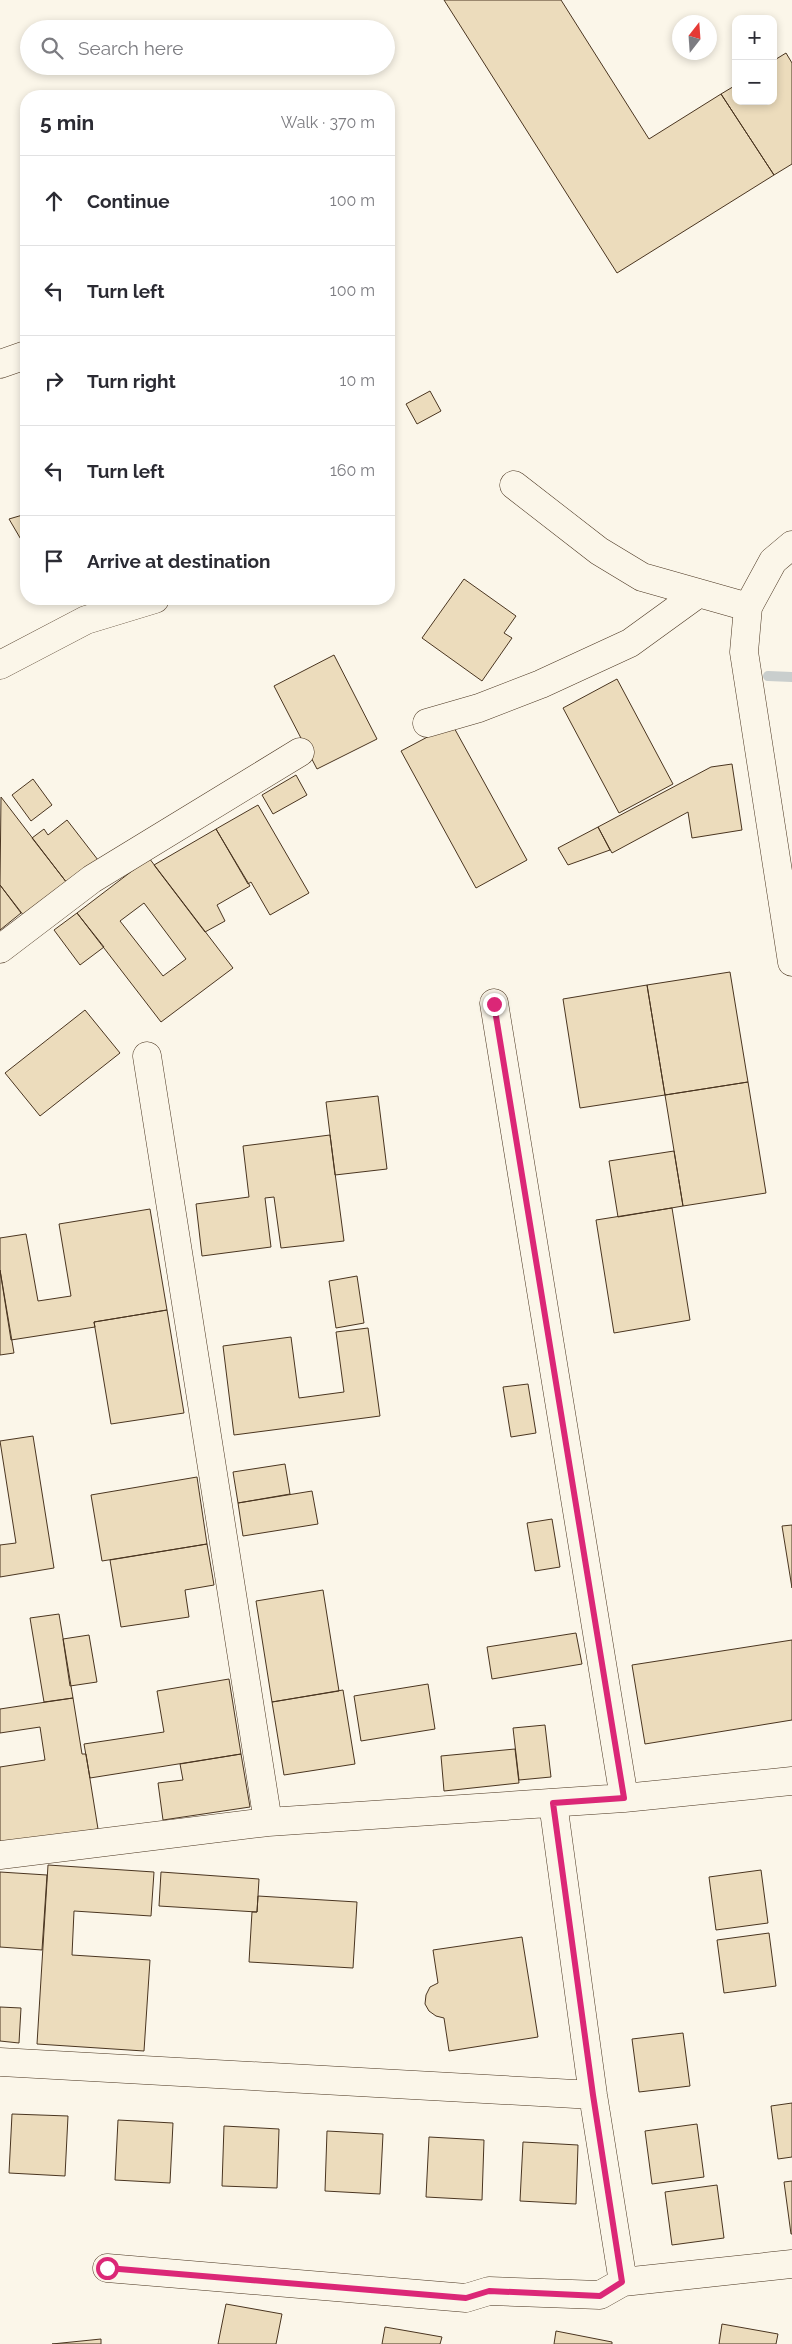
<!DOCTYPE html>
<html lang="en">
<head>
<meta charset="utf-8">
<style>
  :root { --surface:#fff; --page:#f2f2f3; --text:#2b2b33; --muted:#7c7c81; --line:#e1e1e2 }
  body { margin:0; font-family:Raleway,sans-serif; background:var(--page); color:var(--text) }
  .controls { position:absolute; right:15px; top:15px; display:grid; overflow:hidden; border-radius:10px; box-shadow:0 2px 8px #0003 }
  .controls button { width:45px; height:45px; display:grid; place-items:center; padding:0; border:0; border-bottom:1px solid var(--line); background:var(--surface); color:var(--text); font:25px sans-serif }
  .compass { position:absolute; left:672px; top:15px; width:45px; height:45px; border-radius:50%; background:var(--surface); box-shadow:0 2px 8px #0003; rotate:17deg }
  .stop { position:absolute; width:15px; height:15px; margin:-11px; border:4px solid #db2777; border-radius:50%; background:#fff }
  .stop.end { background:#db2777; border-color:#fff; box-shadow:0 1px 5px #0008 }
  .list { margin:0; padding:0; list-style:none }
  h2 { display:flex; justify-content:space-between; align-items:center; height:65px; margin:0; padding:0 20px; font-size:21px }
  h2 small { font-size:16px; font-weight:400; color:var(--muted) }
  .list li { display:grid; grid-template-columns:32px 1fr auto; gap:15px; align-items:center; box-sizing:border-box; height:90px; padding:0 20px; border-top:1px solid var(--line) }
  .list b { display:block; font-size:19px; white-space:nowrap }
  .list em { font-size:16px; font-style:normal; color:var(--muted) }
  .icon { flex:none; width:28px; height:28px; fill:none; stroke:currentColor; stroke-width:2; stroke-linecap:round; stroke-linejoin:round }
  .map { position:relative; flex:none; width:792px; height:2344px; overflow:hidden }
  .search { position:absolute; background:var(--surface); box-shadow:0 2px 8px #0003; left:20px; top:20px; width:375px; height:55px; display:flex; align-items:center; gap:12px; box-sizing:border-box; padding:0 18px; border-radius:28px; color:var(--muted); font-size:19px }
  .panel { position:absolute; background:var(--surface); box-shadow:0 2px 8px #0003; left:20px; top:90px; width:375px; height:515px; border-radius:20px }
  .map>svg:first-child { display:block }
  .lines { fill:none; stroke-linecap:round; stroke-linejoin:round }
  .stream { stroke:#c9cecd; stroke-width:10 }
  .building { fill:#ecdcbc; stroke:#4a3520; fill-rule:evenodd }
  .minor-casing { stroke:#4a3520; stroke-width:29 }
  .minor { stroke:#fbf6e9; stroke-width:28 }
  .route { stroke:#db2777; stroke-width:6 }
</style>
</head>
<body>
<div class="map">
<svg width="792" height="2344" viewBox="0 0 792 2344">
  <rect width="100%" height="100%" fill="#fbf6e9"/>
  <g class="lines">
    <path class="stream" d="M768,676L792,677"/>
  </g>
  <path class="building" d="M444,0H561L649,139L721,94L774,175L617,273Z
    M786,53L792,63V164L774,175L721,94L736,85V101H773V61Z
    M430,391L441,411L417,424L406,404Z
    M26,514V548L9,519Z
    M464,579L516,616L504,633L512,638L482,681L422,638Z
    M334,655L377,739L317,769L274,686Z
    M617,679L673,784L619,813L563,708Z
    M452,724L527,860L476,888L401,751Z
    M732,764L742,830L692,838L688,812L612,853L598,827L711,767Z
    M296,775L307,795L273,814L262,795Z
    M33,779L52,805L31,821L12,795Z
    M1,797L67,883L24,916L0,885Z
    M258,805L309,893L270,915L251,882L248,884L216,829Z
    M67,820L98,860L67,883L32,838L44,829L48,835Z
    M598,827L610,850L568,865L558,848Z
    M216,829L250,886L217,905L225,921L205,932L154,865Z
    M149,858L233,968L161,1022L77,913ZM144,903L186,959L163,976L120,921Z
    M0,885L21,913L0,930Z
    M77,913L104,947L80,965L54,930Z
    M730,972L748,1082L665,1095L647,985Z
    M647,985L665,1095L580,1108L563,999Z
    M85,1010L120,1053L40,1116L5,1073Z
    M748,1082L766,1193L683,1206L665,1095Z
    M378,1096L387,1169L335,1175L326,1102Z
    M330,1135L344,1241L281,1248L274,1197L265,1198L271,1247L202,1256L196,1204L249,1197L243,1146Z
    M674,1151L683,1206L618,1217L609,1161Z
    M672,1208L690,1320L614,1333L596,1220Z
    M150,1209L167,1310L94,1322L95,1327L11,1340L0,1270V1238L26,1234L38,1301L71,1296L59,1224Z
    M0,1270L14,1353L0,1355Z
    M357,1276L364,1323L336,1328L329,1281Z
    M167,1310L184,1413L111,1424L94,1322Z
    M368,1328L380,1416L234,1435L223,1346L291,1337L299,1398L344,1392L336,1332Z
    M528,1384L536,1433L511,1437L503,1387Z
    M33,1436L54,1568L0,1577V1545L16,1543L0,1441Z
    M285,1464L290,1494L238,1503L233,1472Z
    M197,1477L207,1544L102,1561L91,1495Z
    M312,1491L318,1524L243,1536L238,1503Z
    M552,1519L560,1567L535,1571L527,1523Z
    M792,1525V1588L782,1526Z
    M207,1544L214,1585L185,1590L189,1617L121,1627L110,1560Z
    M323,1590L339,1691L272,1702L256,1601Z
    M59,1614L73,1698L44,1702L30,1618Z
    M576,1633L582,1664L492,1679L487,1647Z
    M89,1635L97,1682L70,1686L63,1639Z
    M792,1640V1720L645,1744L632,1665Z
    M229,1679L241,1754L90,1778L84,1744L164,1732L157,1691Z
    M428,1684L435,1729L361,1741L354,1696Z
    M343,1690L355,1764L284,1775L272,1702Z
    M73,1698L82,1754H86L98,1829L0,1845V1767L45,1760L40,1727L0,1733V1709Z
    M545,1725L551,1777L519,1780L513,1728Z
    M515,1749L519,1783L444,1791L441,1756Z
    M241,1754L250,1807L163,1820L158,1783L183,1780L180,1764Z
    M48,1865L154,1872L151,1916L74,1911L72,1955L150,1960L144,2051L37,2044Z
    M761,1870L768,1923L716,1930L709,1877Z
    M0,1872L47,1875L42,1950L0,1947Z
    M161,1872L259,1879L257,1912L159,1906Z
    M258,1896L357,1902L353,1968L249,1962L252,1912H257Z
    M769,1933L776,1986L724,1993L717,1940Z
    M522,1937L538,2037L449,2051L444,2018L436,2016L429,2011L425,2004L426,1995L430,1987L438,1983L433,1950Z
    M0,2007L21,2008L19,2043L0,2041Z
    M683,2033L690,2086L639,2092L632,2039Z
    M792,2103V2157L778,2159L771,2106Z
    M12,2114L68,2116L65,2176L9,2173Z
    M118,2120L173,2123L170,2183L115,2180Z
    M697,2124L704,2177L652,2184L645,2131Z
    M224,2126L279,2129L277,2188L222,2186Z
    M327,2131L383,2134L380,2194L325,2191Z
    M429,2137L484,2140L482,2200L426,2197Z
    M523,2142L578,2145L576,2204L520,2201Z
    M792,2181V2234H791L784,2182Z
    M717,2185L724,2238L672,2245L665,2192Z
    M226,2304L282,2314L276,2344H218Z
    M722,2324L778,2334L776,2344H719Z
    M385,2327L442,2337L440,2344H382Z
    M556,2331L612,2342V2344H554Z
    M101,2339V2344H52Z"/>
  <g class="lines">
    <defs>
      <path id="minor" d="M0,364L26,355
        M514,485L599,551L642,577L748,607
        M792,545L773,561L748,607L744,652L792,962
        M0,665L86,620L155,599
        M427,723L479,708L541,684L630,643L699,593
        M0,949L92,879L300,752
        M494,1003L624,1798
        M147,1056L268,1822
        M553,1803L593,2095L623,2282
        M0,1855L268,1822L624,1798L792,1781
        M0,2062L593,2095
        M107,2268L466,2298L489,2291L600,2295L623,2282L792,2264"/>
    </defs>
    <use href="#minor" class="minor-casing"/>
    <use href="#minor" class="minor"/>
  </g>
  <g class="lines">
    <path class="route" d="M107,2268L466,2298L489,2291L600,2296L622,2282L593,2095L553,1803L624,1798L494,1004"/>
  </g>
</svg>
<div class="controls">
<button>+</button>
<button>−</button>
</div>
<svg class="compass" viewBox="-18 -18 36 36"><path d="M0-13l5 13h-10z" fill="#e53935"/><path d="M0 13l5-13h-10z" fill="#7c7c81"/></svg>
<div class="stop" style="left:107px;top:2268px"></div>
<div class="stop end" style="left:494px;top:1004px"></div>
<div class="search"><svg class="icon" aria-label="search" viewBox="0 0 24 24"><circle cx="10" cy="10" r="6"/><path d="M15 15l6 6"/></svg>Search here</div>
<section class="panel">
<h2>5 min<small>Walk · 370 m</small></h2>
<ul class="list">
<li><svg class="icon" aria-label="ahead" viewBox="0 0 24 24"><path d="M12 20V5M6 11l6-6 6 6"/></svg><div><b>Continue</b></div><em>100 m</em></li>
<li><svg class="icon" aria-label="left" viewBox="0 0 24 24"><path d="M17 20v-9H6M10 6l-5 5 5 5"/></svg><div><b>Turn left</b></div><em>100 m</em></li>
<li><svg class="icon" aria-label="right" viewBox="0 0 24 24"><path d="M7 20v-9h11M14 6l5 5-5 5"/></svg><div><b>Turn right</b></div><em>10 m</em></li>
<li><svg class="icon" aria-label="left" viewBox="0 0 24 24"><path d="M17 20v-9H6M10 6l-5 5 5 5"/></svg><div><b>Turn left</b></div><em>160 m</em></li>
<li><svg class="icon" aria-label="arrive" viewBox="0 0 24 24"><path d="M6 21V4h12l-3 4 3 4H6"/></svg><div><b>Arrive at destination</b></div></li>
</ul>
</section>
</div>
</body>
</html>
